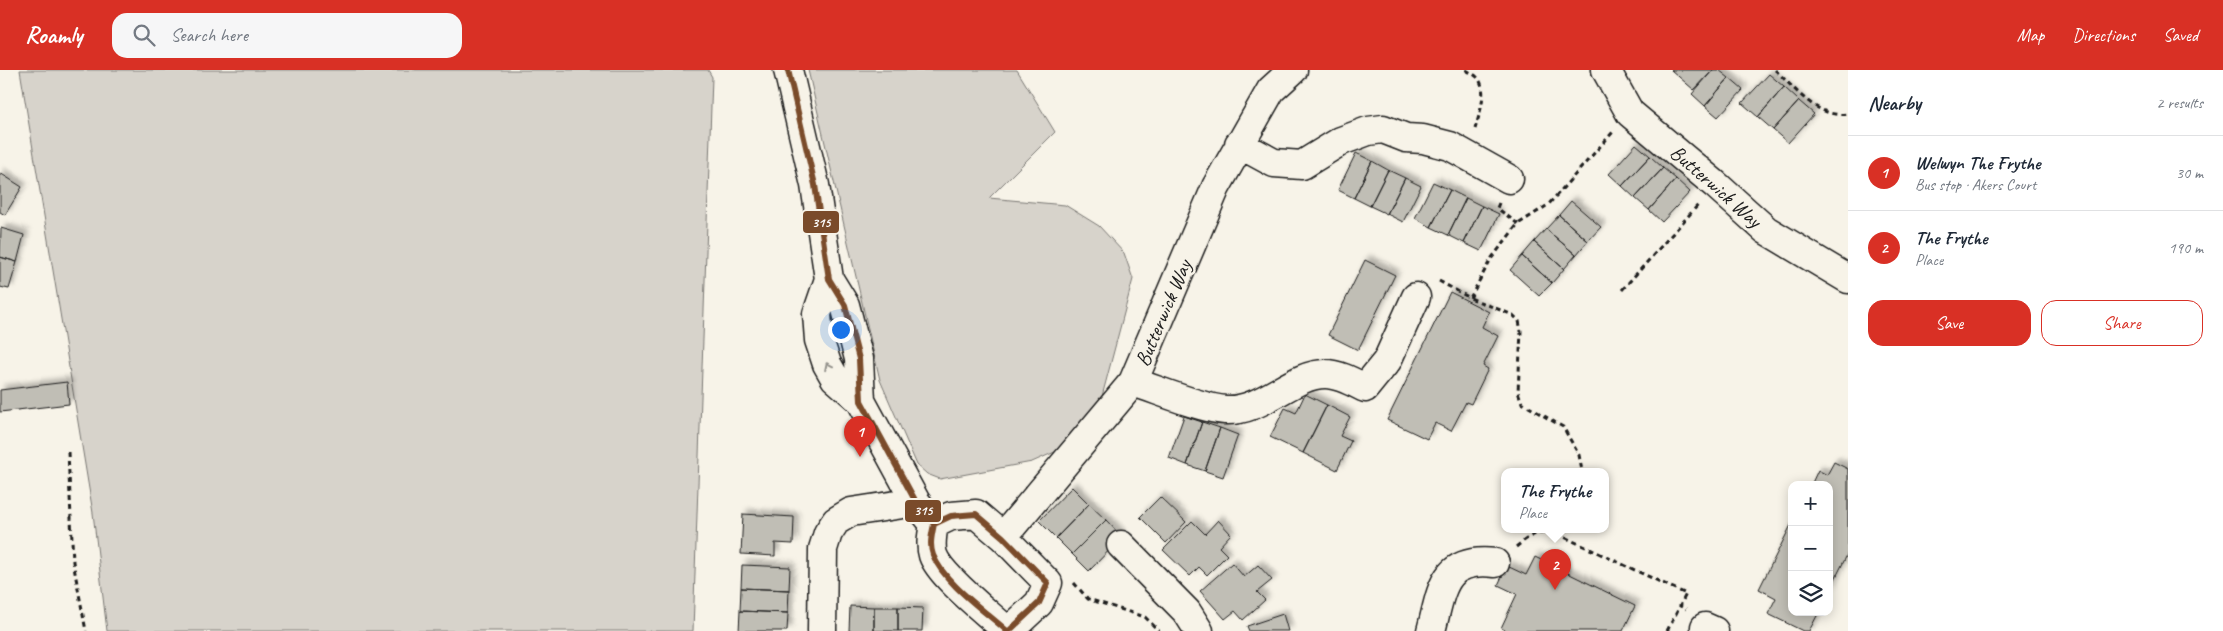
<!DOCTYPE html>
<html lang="en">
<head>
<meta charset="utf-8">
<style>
  :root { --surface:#fff; --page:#f6f6f7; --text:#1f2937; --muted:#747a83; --line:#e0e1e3; --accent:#d93025 }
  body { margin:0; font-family:Caveat,sans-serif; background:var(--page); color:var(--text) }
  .controls { position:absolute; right:15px; bottom:15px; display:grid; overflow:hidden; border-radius:10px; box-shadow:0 2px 12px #0003 }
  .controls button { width:45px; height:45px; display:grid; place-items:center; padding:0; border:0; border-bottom:1px solid var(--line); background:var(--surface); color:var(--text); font:25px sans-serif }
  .you { position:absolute; left:840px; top:259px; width:18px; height:18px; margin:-12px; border:4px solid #fff; border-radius:50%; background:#1a73e8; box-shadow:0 0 0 8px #1a73e833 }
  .badge { display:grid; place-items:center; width:32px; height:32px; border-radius:50%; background:var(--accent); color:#fff; font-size:16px; font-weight:700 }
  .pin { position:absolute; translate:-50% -41px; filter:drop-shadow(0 1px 2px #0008) }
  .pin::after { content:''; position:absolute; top:26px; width:18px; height:15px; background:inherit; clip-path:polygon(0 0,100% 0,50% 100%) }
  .popup { position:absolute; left:1501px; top:398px; width:108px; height:65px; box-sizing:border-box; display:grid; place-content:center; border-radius:10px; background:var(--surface); filter:drop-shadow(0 1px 4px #0005); font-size:16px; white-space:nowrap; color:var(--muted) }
  .popup b { font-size:19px; color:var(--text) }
  .popup::after { content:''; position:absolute; left:50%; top:100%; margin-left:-10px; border:10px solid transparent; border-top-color:var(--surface) }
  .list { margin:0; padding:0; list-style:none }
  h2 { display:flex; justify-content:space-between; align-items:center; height:65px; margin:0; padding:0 20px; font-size:21px }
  h2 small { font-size:16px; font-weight:400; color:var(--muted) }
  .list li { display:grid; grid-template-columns:32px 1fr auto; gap:15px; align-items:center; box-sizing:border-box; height:75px; padding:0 20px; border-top:1px solid var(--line) }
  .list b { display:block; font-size:19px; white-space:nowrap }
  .list p { margin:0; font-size:16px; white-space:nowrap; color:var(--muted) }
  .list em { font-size:16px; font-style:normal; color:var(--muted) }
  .actions { display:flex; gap:10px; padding:15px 20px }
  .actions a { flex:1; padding:11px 0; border:1px solid var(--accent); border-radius:15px; text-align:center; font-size:18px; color:var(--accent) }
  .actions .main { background:var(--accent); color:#fff }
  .icon { flex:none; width:28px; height:28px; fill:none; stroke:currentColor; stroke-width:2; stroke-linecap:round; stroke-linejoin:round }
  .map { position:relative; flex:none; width:1848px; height:561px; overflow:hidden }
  header { display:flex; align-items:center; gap:30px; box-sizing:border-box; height:70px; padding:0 25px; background:var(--accent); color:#fff }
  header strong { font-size:24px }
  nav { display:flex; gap:28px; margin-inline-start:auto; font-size:18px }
  .search { width:350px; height:45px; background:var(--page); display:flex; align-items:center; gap:12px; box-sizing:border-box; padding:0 18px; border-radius:15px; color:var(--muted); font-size:19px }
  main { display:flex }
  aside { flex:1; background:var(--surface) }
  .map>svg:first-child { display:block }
  .green { fill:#d7d3cb; stroke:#7a7874 }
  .building { fill:#c0beb5; stroke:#1c1c1c; filter:url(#shadow) }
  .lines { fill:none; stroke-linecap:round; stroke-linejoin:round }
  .minor-casing { stroke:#1c1c1c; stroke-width:31 }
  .path { stroke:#1c1c1c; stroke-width:3; stroke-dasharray:5 4; stroke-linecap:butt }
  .minor { stroke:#f7f3e8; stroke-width:28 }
  .bus-1-casing { stroke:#f7f3e8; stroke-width:10 }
  .bus-1 { stroke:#7a4b2a; stroke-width:6 }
  .oneway { stroke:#94928c }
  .labels { text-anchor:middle; stroke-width:5; stroke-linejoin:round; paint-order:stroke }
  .street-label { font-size:21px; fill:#1c1c1c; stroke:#f7f3e8 }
  .line-badge { stroke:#f7f3e8; stroke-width:2 }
  .badge-label { font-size:14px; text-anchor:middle; font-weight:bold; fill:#fff }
</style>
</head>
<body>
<header>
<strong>Roamly</strong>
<div class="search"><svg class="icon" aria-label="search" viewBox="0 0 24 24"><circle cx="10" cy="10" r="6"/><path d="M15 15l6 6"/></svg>Search here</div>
<nav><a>Map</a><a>Directions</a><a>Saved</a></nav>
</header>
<main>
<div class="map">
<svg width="1848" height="561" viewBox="0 0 1848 561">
  <defs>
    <filter id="shadow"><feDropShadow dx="4.5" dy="-4.5" stdDeviation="2.5" flood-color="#0004"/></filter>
  </defs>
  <rect width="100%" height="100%" fill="#f7f3e8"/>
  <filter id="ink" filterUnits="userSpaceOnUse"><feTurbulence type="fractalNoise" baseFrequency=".02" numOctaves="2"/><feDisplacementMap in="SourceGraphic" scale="10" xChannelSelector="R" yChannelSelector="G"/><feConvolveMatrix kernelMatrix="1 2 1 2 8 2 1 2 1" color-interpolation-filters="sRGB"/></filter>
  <g filter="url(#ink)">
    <path class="green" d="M20,0H708L712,7L693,561H107L93,443Z
      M808,0H1017L1055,62L989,128L1065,135L1099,156L1124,183L1133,209L1101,330L1057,381L1032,392L940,409L927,404L917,395L880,310Z"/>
    <path class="building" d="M1671,0H1713L1694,20Z
      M1713,0H1719L1729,8L1705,36L1692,24Z
      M1769,4L1784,17L1758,47L1742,33Z
      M1729,8L1743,20L1718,47L1705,36Z
      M1784,17L1799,31L1773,60L1758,47Z
      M1799,31L1814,44L1788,73L1773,60Z
      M1636,74L1650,86L1622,116L1609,104Z
      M1356,83L1372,91L1354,128L1338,120Z
      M1650,86L1663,98L1635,128L1622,116Z
      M1372,91L1388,100L1370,136L1354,128Z
      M1663,98L1676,109L1649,140L1635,128Z
      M1388,100L1405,108L1387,144L1370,136Z
      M0,103L22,117L5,145L0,142Z
      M1405,108L1421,116L1403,152L1387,144Z
      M1676,109L1690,122L1662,152L1649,140Z
      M1433,112L1450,120L1431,157L1415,148Z
      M1450,120L1466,128L1448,165L1431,157Z
      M1466,128L1482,136L1464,173L1448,165Z
      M1571,131L1601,157L1588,171L1559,145Z
      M1482,136L1499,144L1481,181L1464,173Z
      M1559,145L1588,171L1576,185L1546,159Z
      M1,158L24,165L17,192L0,187Z
      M1546,159L1576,185L1564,199L1534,172Z
      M1534,172L1564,199L1552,213L1522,186Z
      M1522,186L1552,213L1539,226L1510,200Z
      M0,187L17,192L9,219L0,217Z
      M1365,190L1395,205L1358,280L1328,265Z
      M1450,222L1489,242L1482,257L1498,266L1483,296L1488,299L1471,334L1466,332L1451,361L1435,353L1427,369L1387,350Z
      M67,312L69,334L0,342V320Z
      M1305,324L1327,335L1303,383L1270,367L1285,338L1296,343Z
      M1327,335L1350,347L1340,366L1351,371L1337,400L1303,383Z
      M1184,346L1202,352L1187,395L1169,388Z
      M1202,352L1220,358L1205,401L1187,395Z
      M1220,358L1238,365L1223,407L1205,401Z
      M1834,392L1848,399V483L1829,521V415H1811L1818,400L1827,405Z
      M1072,417L1089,434L1056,468L1039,451Z
      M1160,427L1186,452L1166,473L1140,447Z
      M1089,434L1106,450L1072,484L1056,468Z
      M743,444L794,447L793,474L775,473V486L741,484Z
      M1106,450L1122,467L1089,501L1072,484Z
      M1218,450L1231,464L1219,477L1227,485L1207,505L1199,497L1190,506L1163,480L1192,451L1205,464Z
      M1792,453V542H1819L1809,561H1803L1768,544L1776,528L1759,519Z
      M1535,487L1635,536L1623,561H1507L1501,558L1517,524L1498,515L1507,496L1526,505Z
      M1232,493L1244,507L1258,495L1272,510L1257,522L1265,530L1243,550L1235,541L1225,549L1200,521Z
      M742,495L790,497L789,520L741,518Z
      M741,518L789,520L788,543L740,541Z
      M850,536L874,537V561H849Z
      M874,537H898V561H874Z
      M898,537L923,538L922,561H898Z
      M740,541L788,543L787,561H739Z
      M1283,544L1288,561H1249L1247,556Z"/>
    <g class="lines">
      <defs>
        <path id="minor" d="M788,0L815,115L829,209L845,235L859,289L861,331
          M1606,0L1630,43L1716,115L1766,160L1848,209
          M1239,74L1274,93L1302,95L1341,71L1368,61L1383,59L1406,68L1423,69L1450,76L1509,109
          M829,209L817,244L819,270L827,294L835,308L861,331L916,432L934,454C932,465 930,475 933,485C940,506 989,544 1007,561
          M1133,312C1158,320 1200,338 1225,340C1263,342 1292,304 1325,304C1339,304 1353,312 1365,318L1387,291L1416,227
          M934,454L951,446L976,444L1003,467L1048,513L1039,533L1009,561
          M1003,467L1133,312L1216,117L1271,20L1293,0
          M1121,475L1187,542L1199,561
          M1705,557L1714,561
          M822,561L823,479L828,463L836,451L851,442L916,432
          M1431,561C1442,520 1442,487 1495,493"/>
      </defs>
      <use href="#minor" class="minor-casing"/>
      <path class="path" d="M1466,0C1469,2 1474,4 1477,7C1489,20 1479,45 1475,59
        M1775,0C1796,19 1817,49 1848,44
        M1499,133L1497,138L1518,154
        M1439,211L1470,228L1513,245L1519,251L1521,261L1518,322L1522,333L1563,357L1579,385L1582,401
        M1622,220L1699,134
        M1470,228L1491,189L1518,154L1548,135L1613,62
        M68,382L73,492L86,561
        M1560,465L1563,459
        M1516,477C1533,463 1539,460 1560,465L1686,524L1680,536L1686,539
        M1074,513L1088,529L1145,547L1159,561
        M1667,561L1680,536"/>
      <use href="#minor" class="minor"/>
      <defs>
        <path id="bus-1" d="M788,0L815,115L829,209L845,235L859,289L861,331L916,432L934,454C932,464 929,475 933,485C944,513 985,541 1007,561
          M934,454L951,446L976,444L1003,467L1048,513L1039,533L1009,561"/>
      </defs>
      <use href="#bus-1" class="bus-1-casing"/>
      <use href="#bus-1" class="bus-1"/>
    </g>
    <defs><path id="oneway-chevron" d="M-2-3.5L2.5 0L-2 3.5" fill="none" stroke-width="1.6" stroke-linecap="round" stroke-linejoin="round" transform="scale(1.25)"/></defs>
    <use class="oneway" href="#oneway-chevron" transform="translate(828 296) rotate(-116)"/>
  </g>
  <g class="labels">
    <g class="street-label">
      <text transform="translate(1716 116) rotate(41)" y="7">Butterwick Way</text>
      <text transform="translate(1163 243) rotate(-67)" y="7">Butterwick Way</text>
    </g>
  </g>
  <g class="line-badge">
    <rect x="802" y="140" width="38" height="24" rx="5" fill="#7a4b2a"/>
    <rect x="904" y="429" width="38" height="24" rx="5" fill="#7a4b2a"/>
  </g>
  <g class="badge-label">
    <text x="821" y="157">315</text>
    <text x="923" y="445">315</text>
  </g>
</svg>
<div class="controls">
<button>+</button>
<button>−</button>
<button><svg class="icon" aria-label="layers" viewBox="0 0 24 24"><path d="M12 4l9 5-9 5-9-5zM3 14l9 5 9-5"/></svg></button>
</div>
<div class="you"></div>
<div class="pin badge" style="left:860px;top:387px">1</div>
<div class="pin badge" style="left:1555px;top:520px">2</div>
<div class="popup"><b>The Frythe</b>Place</div>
</div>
<aside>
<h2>Nearby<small>2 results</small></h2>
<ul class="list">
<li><span class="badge">1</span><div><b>Welwyn The Frythe</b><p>Bus stop · Akers Court</p></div><em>30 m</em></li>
<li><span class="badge">2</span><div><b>The Frythe</b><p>Place</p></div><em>190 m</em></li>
</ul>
<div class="actions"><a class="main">Save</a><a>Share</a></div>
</aside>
</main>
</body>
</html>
